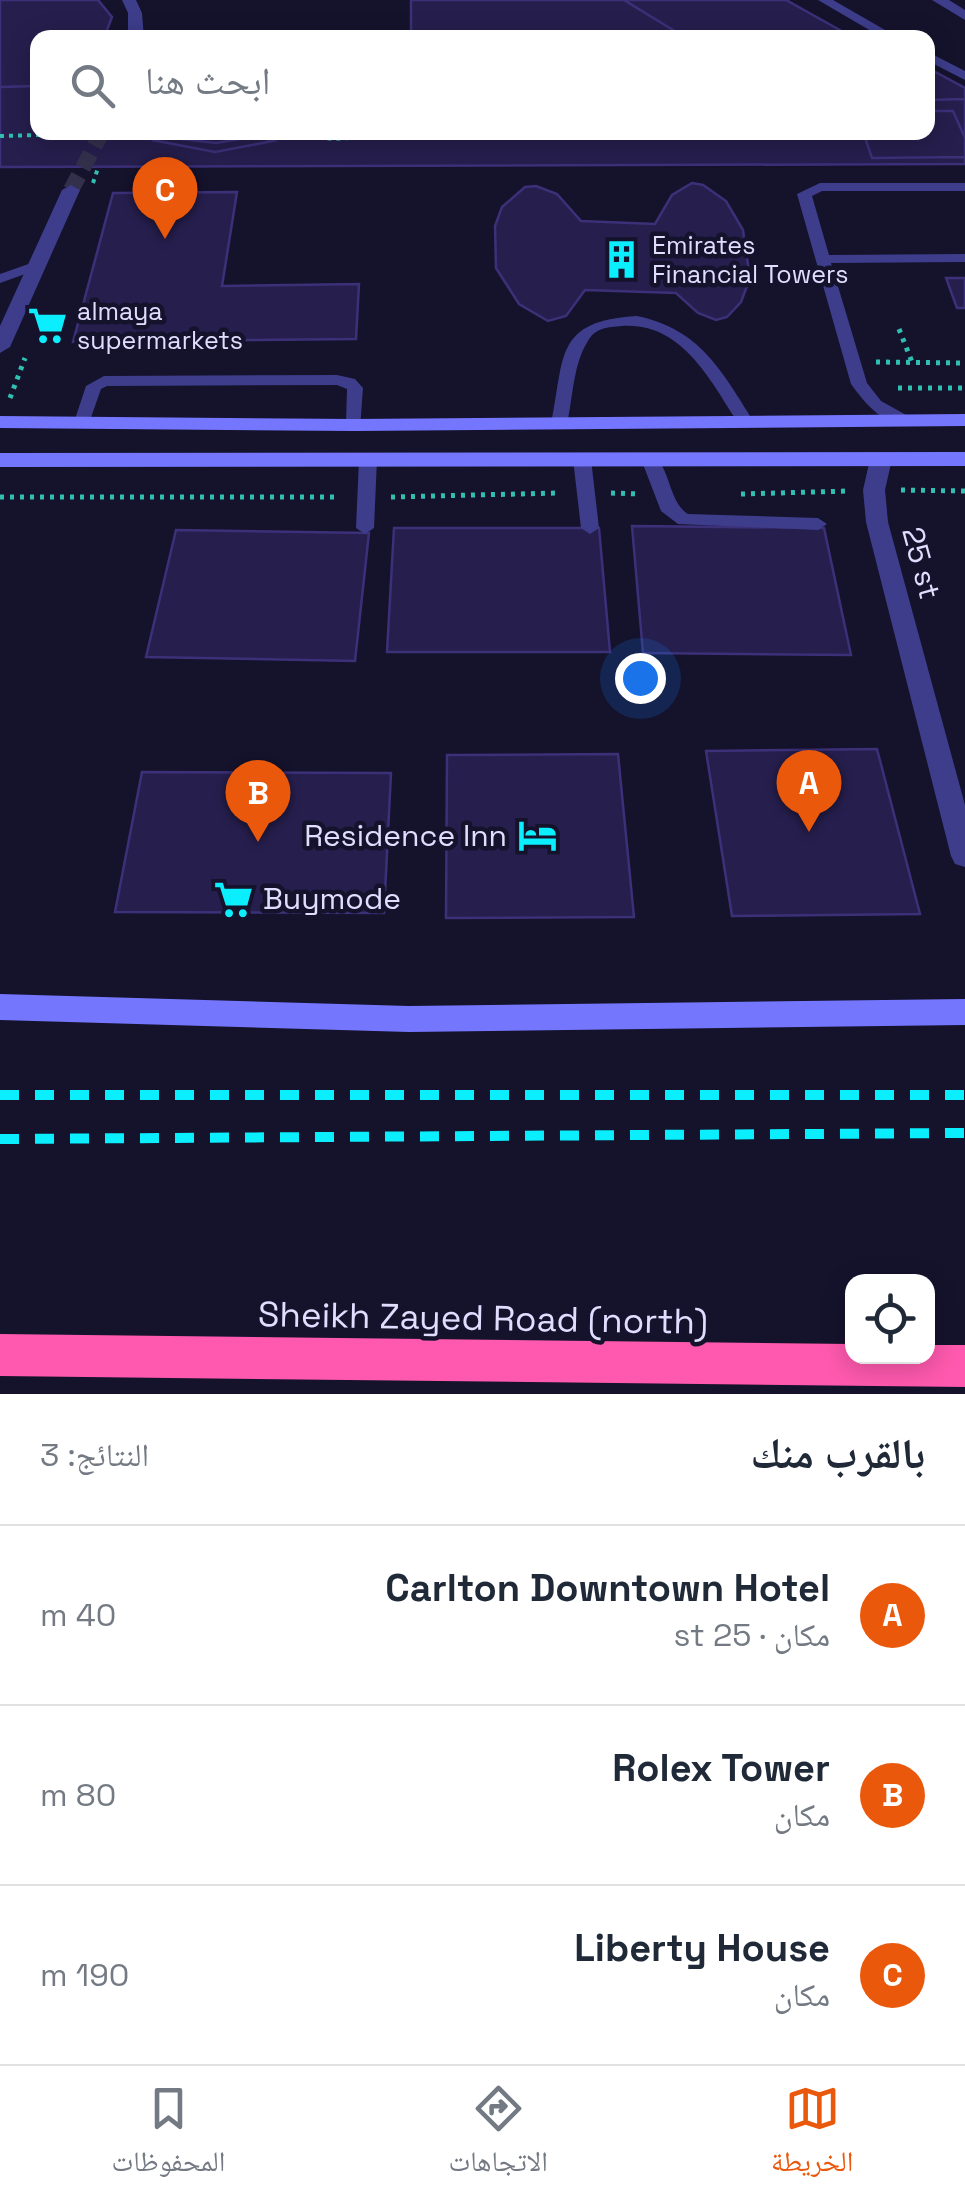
<!DOCTYPE html>
<html lang="ar">
<head>
<meta charset="utf-8">
<style>
  :root { --surface:#fff; --page:#f2f2f3; --text:#1f2937; --muted:#747a83; --line:#e0e1e3; --accent:#ea580c }
  body { margin:0; font-family:"Space Grotesk","Noto Naskh Arabic",sans-serif; background:var(--page); color:var(--text); direction:rtl }
  .controls { position:absolute; right:30px; bottom:30px; display:grid; overflow:hidden; border-radius:20px; box-shadow:0 5px 25px #0003 }
  .controls button { width:90px; height:90px; display:grid; place-items:center; padding:0; border:0; border-bottom:2px solid var(--line); background:var(--surface); color:var(--text); font:50px sans-serif }
  .you { position:absolute; left:640px; top:678px; width:35px; height:35px; margin:-25px; border:8px solid #fff; border-radius:50%; background:#1a73e8; box-shadow:0 0 0 15px #1a73e833 }
  .badge { display:grid; place-items:center; width:65px; height:65px; border-radius:50%; background:var(--accent); color:#fff; font-size:32px; font-weight:700 }
  .pin { position:absolute; translate:-50% -82px; filter:drop-shadow(0 2px 5px #0008) }
  .pin::after { content:''; position:absolute; top:52px; width:35px; height:30px; background:inherit; clip-path:polygon(0 0,100% 0,50% 100%) }
  .list { margin:0; padding:0; list-style:none }
  h2 { display:flex; justify-content:space-between; align-items:center; height:130px; margin:0; padding:0 40px; font-size:42px }
  h2 small { font-size:32px; font-weight:400; color:var(--muted) }
  .list li { display:grid; grid-template-columns:65px 1fr auto; gap:30px; align-items:center; box-sizing:border-box; height:180px; padding:0 40px; border-top:2px solid var(--line) }
  .list b { display:block; font-size:38px; white-space:nowrap }
  .list p { margin:0; font-size:32px; white-space:nowrap; color:var(--muted) }
  .list em { font-size:32px; font-style:normal; color:var(--muted) }
  .icon { flex:none; width:55px; height:55px; fill:none; stroke:currentColor; stroke-width:2; stroke-linecap:round; stroke-linejoin:round }
  .map { position:relative; flex:none; width:965px; height:1394px; overflow:hidden; direction:ltr }
  .search { position:absolute; background:var(--surface); box-shadow:0 5px 25px #0003; left:30px; right:30px; top:30px; height:110px; display:flex; align-items:center; gap:25px; box-sizing:border-box; padding:0 35px; border-radius:20px; color:var(--muted); font-size:38px }
  .sheet { height:670px; background:var(--surface) }
  nav { display:flex; justify-content:space-around; align-items:center; box-sizing:border-box; height:140px; border-top:2px solid var(--line); background:var(--surface); font-size:28px; color:var(--muted) }
  nav a { display:grid; justify-items:center; gap:5px }
  nav .on { color:var(--accent) }
  .map>svg:first-child { display:block }
  .building { fill:#261e4d; stroke:#3c3079; stroke-width:2.5 }
  .lines { fill:none; stroke-linecap:round; stroke-linejoin:round }
  .street-tunnel { stroke:#33304c; stroke-width:16; stroke-dasharray:16 9; stroke-linecap:butt }
  .path-far1 { stroke:#31bfb1; stroke-width:4; stroke-dasharray:4 5; stroke-linecap:butt }
  .path { stroke:#31bfb1; stroke-width:5; stroke-dasharray:4 6; stroke-linecap:butt }
  .lane { fill:#3d3d8b; fill-rule:evenodd }
  .street { fill:#3d3d8b; fill-rule:evenodd }
  .secondary { fill:#7576fe; fill-rule:evenodd }
  .highway { fill:#fe59ae; fill-rule:evenodd }
  .rail { stroke:#0aeefe; stroke-width:10; stroke-dasharray:19 16; stroke-linecap:butt }
  .labels { text-anchor:middle; stroke-width:9; stroke-linejoin:round; paint-order:stroke }
  .far-poi-label { font-size:25px; fill:#e0ddff; stroke:#15122c; text-anchor:start }
  .street-label { font-size:30px; fill:#e0ddff; stroke:#15122c }
  .poi-label { font-size:30px; fill:#e0ddff; stroke:#15122c; text-anchor:end }
  .near-street-label { font-size:35px; fill:#e0ddff; stroke:#15122c }
</style>
</head>
<body>
<div class="map">
<svg width="965" height="1394" viewBox="0 0 965 1394">
  <rect width="100%" height="100%" fill="#15122c"/>
  <path class="building" d="M0,0H98L112,17L104,38H38V86L0,87Z
    M411,0H624L686,38H411Z
    M624,0H786L854,38H686Z
    M928,68L965,88V99L928,100Z
    M38,86V132H928V100L965,99V164L0,167V87Z
    M928,111H953L965,138V157L872,158L863,132H928Z
    M258,136L273,141L215,152L152,140L165,137L216,143Z
    M692,183L703,185L726,201L743,230L750,278L741,302L727,317L716,320L698,313L676,293L585,290L566,316L548,321L519,304L496,268L495,226L502,207L525,187L536,186L557,194L581,221L655,224L672,195Z
    M237,192L222,286L359,284L356,339L73,342L113,193Z
    M946,278H965V308H957Z
    M632,526L824,528L851,655L643,653Z
    M394,528H599L610,652H387Z
    M176,530L369,533L355,661L146,657Z
    M877,749L920,914L732,916L706,751Z
    M618,754L634,917L446,918L447,755Z
    M142,772L391,773L384,913L115,912Z"/>
  <g class="lines">
    <path class="street-tunnel" d="M71,190L102,132"/>
    <path class="path-far1" d="M292,132L332,139L451,132
      M0,136L147,132
      M93,183L98,168"/>
    <path class="path" d="M899,329L912,362
      M876,362L965,363
      M898,388H965
      M10,398L25,358
      M901,490L965,491
      M611,493L639,494
      M741,494L849,491
      M0,497H339
      M391,497L559,493"/>
    <path class="lane" d="M818,0H833L899,38H883Z
      M928,52L965,71V80L928,61Z
      M820,183H965V191H822L812,196L829,255L965,254V262L831,263L867,383L881,401L908,416V424C883,426 864,402 851,384L797,194Z
      M37,261L44,265L42,268L0,283V274Z
      M637,316C700,329 722,371 754,422L752,426H740C711,382 683,322 622,326C608,327 595,328 588,341C573,364 573,398 567,424L565,428H553L551,424C565,356 554,321 637,316Z
      M337,375L355,379L363,388L360,429H348L346,425L347,389L337,385L107,386L101,389L88,426L82,427L74,422L86,386L104,376Z
      M368,454L377,459L374,528L365,534L356,528L359,459Z
      M582,454L591,459L599,528L590,534L581,528L573,459Z
      M650,454C671,463 667,501 688,514L818,518L827,524L818,530L678,524L661,511L641,459Z"/>
    <path class="street" d="M122,0H136L142,13L144,38H128V13Z
      M932,0H949L965,10V20Z
      M71,185L80,190L10,347L0,353V326L62,190Z
      M881,452L892,459L885,490L888,522L965,805V867L955,864L951,856L866,522L863,490L870,459Z"/>
    <path class="secondary" d="M965,414V426L354,431L0,428V416L354,419Z
      M965,452V466L0,467V453Z
      M0,994L409,1006L965,999V1025L409,1032L0,1020Z"/>
    <path class="highway" d="M0,1334L852,1344V1356H928V1345H965V1387L0,1376Z"/>
    <path class="rail" d="M0,1095H965
      M0,1139L965,1133"/>
  </g>
  <defs>
    <symbol id="building-bare" viewBox="-9 -9 18 18"><path d="M-4-6H4V6H1V3H-1V6H-4ZM-2.5-4.3h1.7v1.8h-1.7ZM.8-4.3h1.7v1.8H.8ZM-2.5-1h1.7V.8h-1.7ZM.8-1h1.7V.8H.8Z" fill="#0aeefe" stroke="#15122c" stroke-width="2.5" paint-order="stroke"/></symbol>
    <symbol id="supermarket-bare" viewBox="-9 -9 18 18"><path d="M-6-5.5h2.5l.6 2H6L4.5 2H-2.5L-4.4-4H-6ZM-1.5 3.2a1.3 1.3 0 1 0 .1 0ZM3 3.2a1.3 1.3 0 1 0 .1 0Z" fill="#0aeefe" stroke="#15122c" stroke-width="2.5" paint-order="stroke"/></symbol>
    <symbol id="hotel-bare" viewBox="-9 -9 18 18"><path d="M-6-4.5h1.5V1H6V5H4.5V3h-9V5H-6ZM-4 0a1.8 1.8 0 1 1 3.6 0ZM.5 0V-2.5h3Q6-2.5 6 0Z" fill="#0aeefe" stroke="#15122c" stroke-width="2.5" paint-order="stroke"/></symbol>
  </defs>
  <g fill-rule="evenodd">
    <use href="#building-bare" x="594" y="232" width="55" height="55"/>
    <use href="#supermarket-bare" x="20" y="298" width="55" height="55"/>
    <use href="#hotel-bare" x="510" y="808" width="55" height="55"/>
    <use href="#supermarket-bare" x="206" y="872" width="55" height="55"/>
  </g>
  <g class="labels">
    <g class="far-poi-label">
      <text x="652" y="254">Emirates<tspan x="652" dy="29">Financial Towers</tspan></text>
      <text x="77" y="320">almaya<tspan x="77" dy="29">supermarkets</tspan></text>
    </g>
    <g class="street-label">
      <text transform="translate(921 563) rotate(75)" y="10">25 st</text>
    </g>
    <g class="poi-label">
      <text x="507" y="846">Residence Inn</text>
      <text x="263" y="909" text-anchor="start">Buymode</text>
    </g>
    <g class="near-street-label">
      <text transform="translate(483 1318) rotate(1)" y="12">Sheikh Zayed Road (north)</text>
    </g>
  </g>
</svg>
<div class="controls">
<button><svg class="icon" aria-label="locate" viewBox="0 0 24 24"><circle cx="12" cy="12" r="6"/><path d="M12 2v4M12 18v4M2 12h4M18 12h4"/></svg></button>
</div>
<div class="you"></div>
<div class="pin badge" style="left:809px;top:832px">A</div>
<div class="pin badge" style="left:258px;top:842px">B</div>
<div class="pin badge" style="left:165px;top:239px">C</div>
<div class="search"><svg class="icon" aria-label="search" viewBox="0 0 24 24"><circle cx="10" cy="10" r="6"/><path d="M15 15l6 6"/></svg>ابحث هنا</div>
</div>
<section class="sheet">
<h2>بالقرب منك<small>النتائج: 3</small></h2>
<ul class="list">
<li><span class="badge">A</span><div><b>Carlton Downtown Hotel</b><p>مكان · 25 st</p></div><em>40 m</em></li>
<li><span class="badge">B</span><div><b>Rolex Tower</b><p>مكان</p></div><em>80 m</em></li>
<li><span class="badge">C</span><div><b>Liberty House</b><p>مكان</p></div><em>190 m</em></li>
</ul>
</section>
<nav>
<a class="on"><svg class="icon" aria-label="map" viewBox="0 0 24 24"><path d="M3 6l6-2 6 2 6-2v14l-6 2-6-2-6 2zM9 4v14M15 6v14"/></svg>الخريطة</a>
<a><svg class="icon" aria-label="directions" viewBox="0 0 24 24"><path d="M12 3l9 9-9 9-9-9zM9 14v-3h6M13 9l2 2-2 2"/></svg>الاتجاهات</a>
<a><svg class="icon" aria-label="saved" viewBox="0 0 24 24"><path d="M7 4h10v16l-5-4-5 4z"/></svg>المحفوظات</a>
</nav>
</body>
</html>
